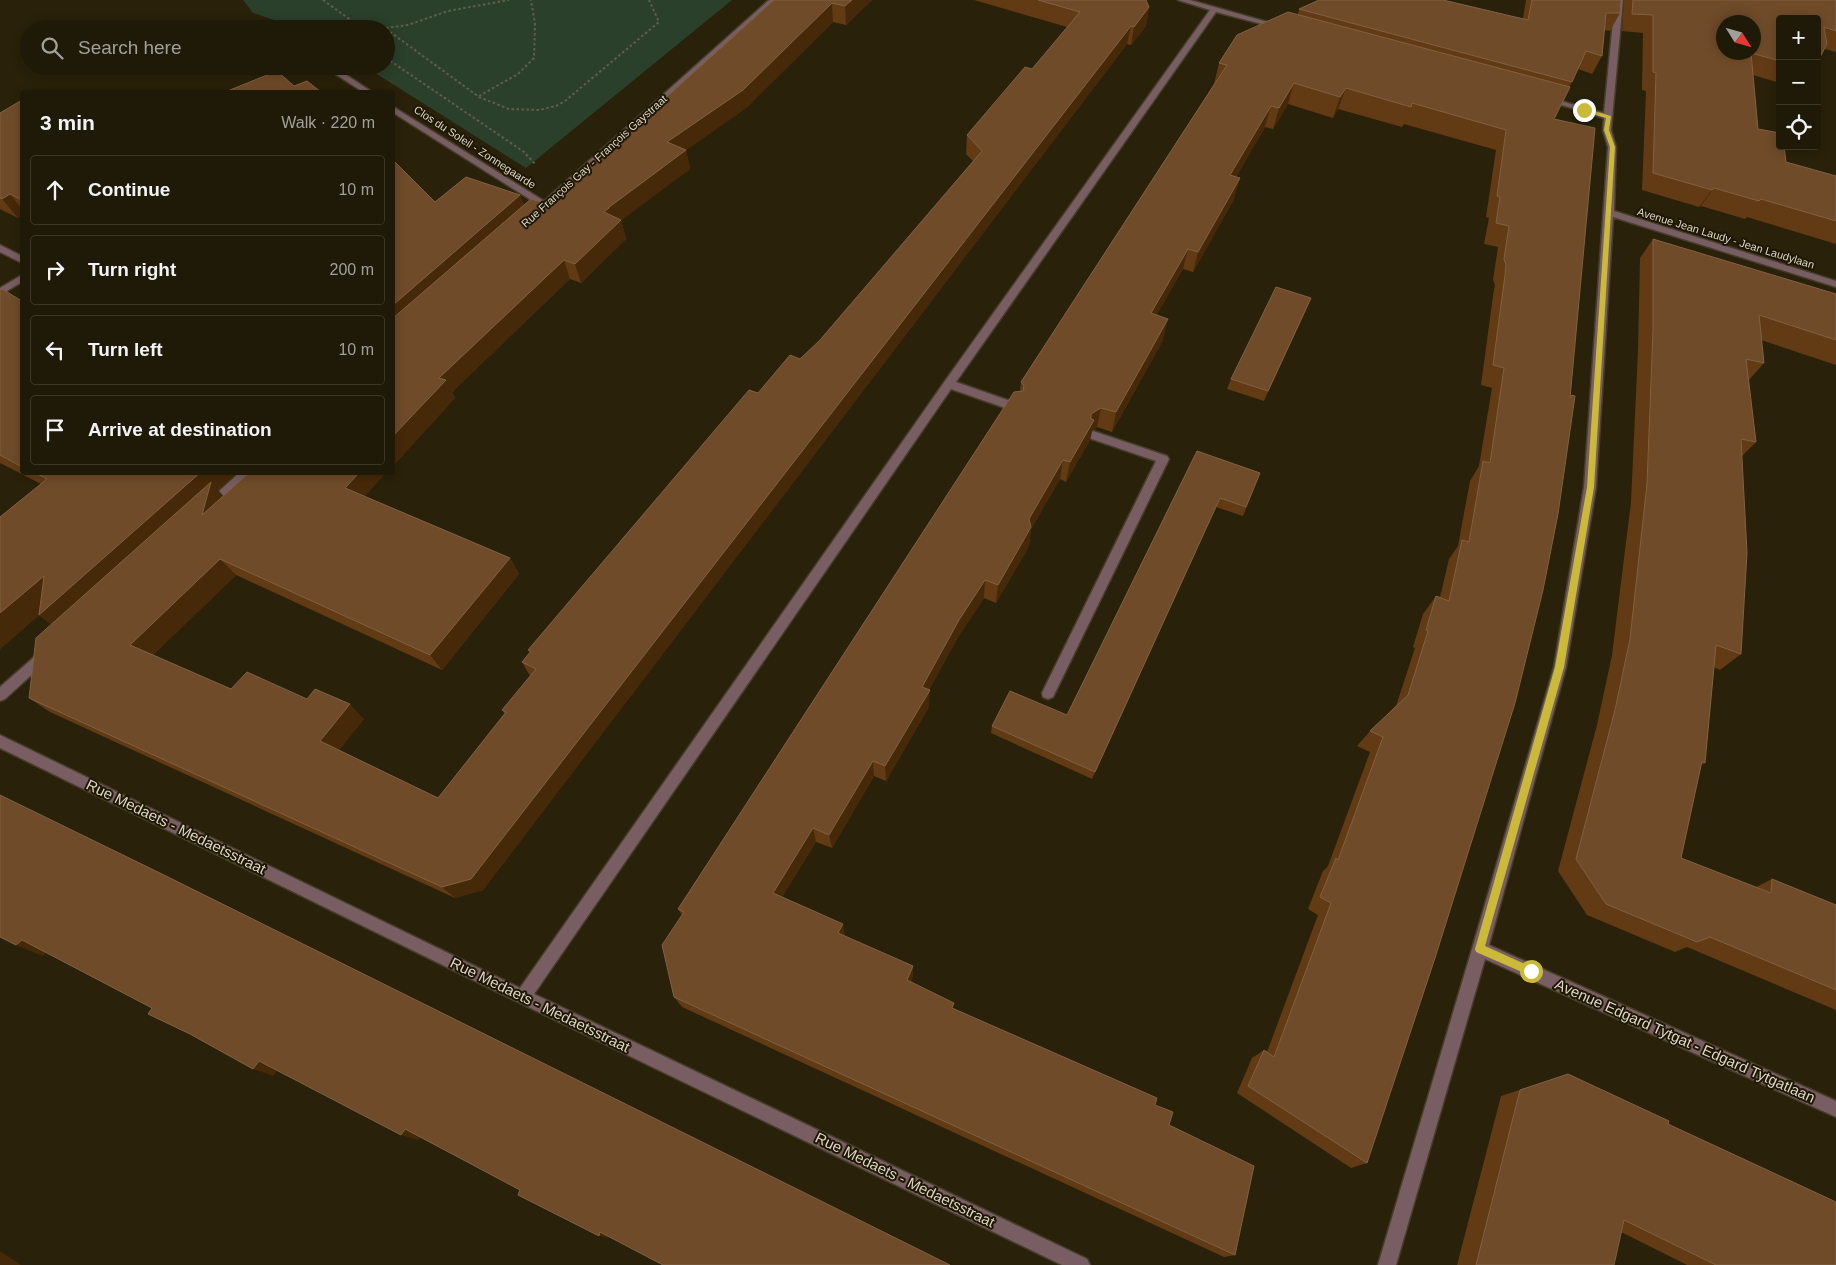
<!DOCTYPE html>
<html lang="en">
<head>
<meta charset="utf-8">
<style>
  :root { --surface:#1f1907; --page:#272211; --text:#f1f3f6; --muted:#a1a09b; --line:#3c3828 }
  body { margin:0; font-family:Helvetica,sans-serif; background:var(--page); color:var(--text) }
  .controls { position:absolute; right:15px; top:15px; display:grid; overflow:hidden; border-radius:5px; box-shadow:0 2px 12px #0003 }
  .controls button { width:45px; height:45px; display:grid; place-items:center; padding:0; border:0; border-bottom:1px solid var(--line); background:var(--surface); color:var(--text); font:25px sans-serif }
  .compass { position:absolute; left:1716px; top:15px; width:45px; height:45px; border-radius:50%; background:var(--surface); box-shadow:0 2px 12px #0003; rotate:127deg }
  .stop { position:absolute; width:15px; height:15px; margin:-11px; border:4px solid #cbba39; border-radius:50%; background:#fff }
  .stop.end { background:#cbba39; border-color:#fff; box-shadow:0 1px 5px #0008 }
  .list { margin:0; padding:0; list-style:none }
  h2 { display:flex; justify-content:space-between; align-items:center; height:65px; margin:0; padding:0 20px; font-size:21px }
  h2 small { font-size:16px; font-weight:400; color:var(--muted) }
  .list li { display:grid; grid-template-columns:32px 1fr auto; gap:15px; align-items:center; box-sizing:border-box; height:70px; margin:0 10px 10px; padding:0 10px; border:1px solid var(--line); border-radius:5px }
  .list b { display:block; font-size:19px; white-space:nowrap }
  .list em { font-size:16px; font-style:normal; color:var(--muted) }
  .icon { flex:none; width:28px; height:28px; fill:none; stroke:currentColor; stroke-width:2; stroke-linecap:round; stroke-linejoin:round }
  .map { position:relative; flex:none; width:1836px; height:1265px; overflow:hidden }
  .search { position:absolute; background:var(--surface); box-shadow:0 2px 12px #0003; left:20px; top:20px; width:375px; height:55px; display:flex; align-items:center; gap:12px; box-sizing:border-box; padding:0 18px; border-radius:28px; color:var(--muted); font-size:19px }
  .panel { position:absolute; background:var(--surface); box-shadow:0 2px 12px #0003; left:20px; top:90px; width:375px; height:385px; border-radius:5px }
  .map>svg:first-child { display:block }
  .green { fill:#2a402b }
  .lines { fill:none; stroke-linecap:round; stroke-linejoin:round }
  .minor-casing { stroke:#453e28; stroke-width:3 }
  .path { stroke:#645d49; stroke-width:2; stroke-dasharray:2.5 2.5; stroke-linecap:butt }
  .minor { fill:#785e63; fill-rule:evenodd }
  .wall { fill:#623b15 }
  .shaded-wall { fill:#462908 }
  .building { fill:#6f4b29; stroke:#806142; fill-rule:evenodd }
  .route { fill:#cbba39 }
  .labels { text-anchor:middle; stroke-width:4; stroke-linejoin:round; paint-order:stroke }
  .far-street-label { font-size:11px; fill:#dbd6c8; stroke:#1f1702 }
  .near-street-label { font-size:15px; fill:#dbd6c8; stroke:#1f1702 }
</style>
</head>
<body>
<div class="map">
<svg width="1836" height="1265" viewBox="0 0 1836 1265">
  <rect width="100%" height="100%" fill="#292109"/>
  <path class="green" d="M243,0H732L526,168L364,66H386V29H301L253,13Z"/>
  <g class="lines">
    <defs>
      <path id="minor" d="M769,0H777L538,216L535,217L530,214L539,205L392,112V106L544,201Z
        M1178,0H1190L1285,27L1281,29L1216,12L956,382L1019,404L1020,407L1019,410H1011L951,389L534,994L1087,1259L1090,1265H1062L518,1002L0,748V735L520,988L945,381L1210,10Z
        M1615,0H1623L1611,130L1616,147L1614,211L1836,281V287L1613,217L1596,487L1566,667L1489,945L1836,1101V1117L1485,959L1396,1265H1378L1472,949L1554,667L1584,487L1608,147L1603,130L1604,118L1542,99L1546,97L1604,113Z
        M256,66H295L276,70Z
        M323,66H333L372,92H363Z
        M0,245L22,256V263L0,252Z
        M22,275V282L0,295V288Z
        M1093,431L1167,456L1169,459L1053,697L1048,699L1043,697L1042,693L1156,461L1089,438L1088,435Z
        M240,472H253L214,509H206L204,506L206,503Z
        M45,650L49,651L51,655L49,659L5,699L0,701V687L41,651Z"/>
    </defs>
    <use href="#minor" class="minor-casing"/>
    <path class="path" d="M323,0L363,29
      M386,28L408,25L448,11L509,0
      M386,29L479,97L509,109L539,110L556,106L565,101L659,22L649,0
      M386,58L524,152L536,165
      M479,96L518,74L534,58L535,24L531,0"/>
    <use href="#minor" class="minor"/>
  </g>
  <path class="wall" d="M774,0H872L846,25L833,22L746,108L686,150L690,169L621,220L626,239L581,283L570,279L452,392L455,398L392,467L435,202L520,195L524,205L548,204Z
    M974,0H1146L1149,7L1146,26L1131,45L1127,44L483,890L455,898L50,712L29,698L52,625L39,615L0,649V517L41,484L0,463V290L22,301V472H233L232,477L218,490L223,496L365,497L510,558L519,574L442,670L236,575L153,655L231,689L307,699L364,719L339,750L438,798L505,714L502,710L530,676L522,662L530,653L528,650L758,393L800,359L820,340L973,161L966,154L967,135L1032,69L1067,27Z
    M1526,0H1621L1620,13L1610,31L1604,30L1602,56L1592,74L1578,69L1554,119L1367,1163L1351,1168L1237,1093L1252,1058L1264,1050L1267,1052L1318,915L1308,909L1323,871L1328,866L1370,752L1357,746L1370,731L1396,706L1415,648L1413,647L1423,614L1436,596L1440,597L1449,559L1458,546L1470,481L1479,466L1492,388L1481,385L1493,296L1495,285L1493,280L1498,247L1484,244L1489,218L1486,217L1496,150L1404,124L1402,127L1338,109L1333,118L1288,104L1273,129L1265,127L1236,177L1234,199L1193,272L1183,269L1156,315L1163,340L1112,432L1097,427L1092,431L1090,440L1066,482L1060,479L1031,529L1029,546L996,603L984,598L958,637L929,690V707L886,781L874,776L832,848L816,842L782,897L845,935V936L913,976L911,982L953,1008L1155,1105L1169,1125L1235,1255L1224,1257L682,1007L674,997L682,915L678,909L1020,391L1021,382L1214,84L1219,63L1298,14L1299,9L1523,18Z
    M1624,0H1836V52L1825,49L1780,19V83L1753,75L1758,129L1786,162L1836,176V244L1747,217L1745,219L1701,206L1699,207L1642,190L1646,91L1642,90L1643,33L1622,31Z
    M22,100V214L18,218L0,209V113Z
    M1653,239L1836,294V365L1761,340L1764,363L1749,380L1756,442L1742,456L1741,654L1720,670L1714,667L1705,763L1701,765L1681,858L1756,887L1772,879L1836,905V1010L1687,947L1675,952L1587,915L1558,871L1597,725L1612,655L1631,502L1638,349L1640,258Z
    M1307,308L1264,401L1227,389L1231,379Z
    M1197,451L1260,473L1243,516L1216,507L1092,779L991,733L992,726L1067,715Z
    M1568,1074L1668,1124L1836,1265H1687L1621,1232L1614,1265H1457L1501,1096Z"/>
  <path class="shaded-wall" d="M852,0H872L846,25L845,6Z
    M832,3L833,22L746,108L671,161L667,142Z
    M1149,7L1146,26L1131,45L1134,27Z
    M1131,26L1127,44L483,890L455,898L442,887Z
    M1294,83L1288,104L1273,129L1279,108Z
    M1346,88L1338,109L1333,118L1340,97Z
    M1271,106L1265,127L1225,196L1230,175Z
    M686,150L690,169L614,226L621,220L626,239L581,283L575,264L604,212L608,208Z
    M1240,178L1234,199L1193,272L1198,252Z
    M1714,188L1701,206L1699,207L1712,190Z
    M10,194L22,209V214L18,218L2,199Z
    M520,195L527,213L392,333V306Z
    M1188,249L1183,269L1146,334L1151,313Z
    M564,260L570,279L452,392L455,398L392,467V437L439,378Z
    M1311,298L1307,308L1264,401L1268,391Z
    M1168,319L1163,340L1112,432L1116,412Z
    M1101,408L1097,427L1092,431L1090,440L1066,482L1070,462L1091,414Z
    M1063,460L1060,479L1031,529L1029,546L996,603L998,585L1029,519Z
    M201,472H233L232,477L218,490L226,499L60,631L39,615L0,649V613L44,576Z
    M360,472H387L357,505L345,488Z
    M1220,498L1216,507L1092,779L1095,772Z
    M510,558L519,574L442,670L430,655Z
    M220,559L236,575L148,660L130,645Z
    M985,580L984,598L958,637L922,703V687L959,620Z
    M930,690L929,707L886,781L885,766Z
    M350,704L364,719L335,755L320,741Z
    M873,761L874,776L832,848L829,835Z
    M813,828L816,842L777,905L773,893Z
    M843,924L845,935L840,944L838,933Z
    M22,940L48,950L43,956L16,945Z
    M913,966V976L908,990L907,980Z
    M259,1061L279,1068L273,1076L253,1069Z
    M405,1129L422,1134L418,1140L401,1135Z
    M600,1232L610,1234L609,1238L599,1236Z
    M0,1251L21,1265H0Z"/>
  <path class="building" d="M774,0H852L845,6L832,3L743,90L667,142L686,150L608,208H609L604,212L621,220L575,264L564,260L439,378L446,380L392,437V319L531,199L548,204Z
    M1038,0H1146L1149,7L1134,27L1131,26L471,879L442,887L29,698L36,638L211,482L202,515L250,472H360L345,488L510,558L430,655L220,559L130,645L231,689L247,672L307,699L315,689L350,704L320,741L438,798L506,712L502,710L536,669L522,662L531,651L528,650L749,390L758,393L790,355L800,359L820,340L982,151L967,135L1025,67L1032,69L1080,12Z
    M1319,0H1443L1528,20L1532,0H1621L1620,13H1606L1602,56L1586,51L1572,82L1299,9Z
    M1633,0H1836V31L1824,27L1827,44L1817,63V19H1780V61L1751,53L1758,129L1780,133V146H1784L1786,162L1836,176V221L1761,199L1759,201L1714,188L1712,190L1653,173L1656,73L1653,72V15L1632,14ZM1724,22H1754V52H1724Z
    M1288,12L1570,87L1554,119L1595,128L1570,398L1572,395L1575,396L1558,514L1543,590L1515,703L1435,958L1367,1163L1248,1086L1264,1050L1274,1057L1331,903L1320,897L1336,858L1338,860L1383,737L1370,731L1408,695L1428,631L1426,630L1436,596L1449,601L1462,540L1469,542L1483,461L1490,463L1504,368L1493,365L1505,275L1506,265L1504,259L1509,226L1496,223L1500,197L1497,196L1506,130L1412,103L1411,107L1346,88L1340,97L1294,83L1279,108L1271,106L1230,175L1240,178L1198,252L1188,249L1151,313L1168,319L1116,412L1101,408L1091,414V419L1094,420L1070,462L1063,460L1029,519L1031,527L998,585L985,580L959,620L922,687L930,690L885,766L873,761L829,835L813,828L773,893L843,924L838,933L913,966L907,980L954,1003L952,1008L1157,1098L1155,1105L1173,1112L1169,1125L1254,1166L1235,1255L674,997L662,945L684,912L678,909L1014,392L1023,391L1024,386L1021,382L1227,65L1219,63L1237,35Z
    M277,71L294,86L307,81L321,92H225Z
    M22,100V200L10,194L2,199L0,198V113Z
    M392,159L435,202L466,177L520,195L392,306Z
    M1653,239L1836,294V340L1759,315L1764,363L1746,359L1756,442L1741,439L1747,553L1741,654L1716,645L1705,763L1702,761L1681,858L1771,893L1772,879L1836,905V990L1710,937L1697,942L1606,904L1576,859L1615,710L1630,639L1647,484L1653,330Z
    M1276,287L1311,298L1268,391L1231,379Z
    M2,289L22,301V467L0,455V290Z
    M1197,451L1260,473L1246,507L1220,498L1095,772L992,726L1010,691L1067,715Z
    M34,472H201L39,615L44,576L0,613V517L47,479Z
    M0,795L164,875L950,1265H663L600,1232L599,1236L518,1195L520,1190L405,1129L401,1135L259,1061L253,1069L190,1034L148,1014L152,1008L22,940L16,945L0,937Z
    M1568,1074L1669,1121L1668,1124L1836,1202V1265H1716L1624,1220L1614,1265H1476L1520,1090Z"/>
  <path class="route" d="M1584,108L1611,116L1609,130L1615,147L1594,487L1564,667L1485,946L1534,968V975L1531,976L1476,952L1475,949L1555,667L1587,487L1610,147L1604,130L1606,118L1582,111Z"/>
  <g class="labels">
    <g class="far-street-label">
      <text transform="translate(475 147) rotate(33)" y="4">Clos du Soleil - Zonnegaarde</text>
      <text transform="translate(594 161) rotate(-42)" y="4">Rue François Gay - François Gaystraat</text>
      <text transform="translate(1726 238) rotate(17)" y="4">Avenue Jean Laudy - Jean Laudylaan</text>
    </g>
    <g class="near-street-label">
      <text transform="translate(176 827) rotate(26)" y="5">Rue Medaets - Medaetsstraat</text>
      <text transform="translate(540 1005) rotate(26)" y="5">Rue Medaets - Medaetsstraat</text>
      <text transform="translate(1685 1041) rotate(24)" y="5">Avenue Edgard Tytgat - Edgard Tytgatlaan</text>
      <text transform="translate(905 1180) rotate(26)" y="5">Rue Medaets - Medaetsstraat</text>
    </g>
  </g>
</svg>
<div class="controls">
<button>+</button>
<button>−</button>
<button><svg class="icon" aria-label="locate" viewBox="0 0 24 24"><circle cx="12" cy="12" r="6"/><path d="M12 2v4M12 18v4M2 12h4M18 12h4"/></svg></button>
</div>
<svg class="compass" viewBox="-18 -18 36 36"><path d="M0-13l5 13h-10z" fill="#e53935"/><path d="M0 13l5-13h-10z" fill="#a1a09b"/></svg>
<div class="stop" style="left:1531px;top:971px"></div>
<div class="stop end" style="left:1584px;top:110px"></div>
<div class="search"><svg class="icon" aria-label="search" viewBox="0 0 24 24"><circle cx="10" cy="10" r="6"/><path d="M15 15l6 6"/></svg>Search here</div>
<section class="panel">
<h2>3 min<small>Walk · 220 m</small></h2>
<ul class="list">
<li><svg class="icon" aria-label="ahead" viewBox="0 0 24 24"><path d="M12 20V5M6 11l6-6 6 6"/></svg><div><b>Continue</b></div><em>10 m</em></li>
<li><svg class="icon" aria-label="right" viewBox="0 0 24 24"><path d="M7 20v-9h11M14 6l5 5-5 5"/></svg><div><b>Turn right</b></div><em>200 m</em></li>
<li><svg class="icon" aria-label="left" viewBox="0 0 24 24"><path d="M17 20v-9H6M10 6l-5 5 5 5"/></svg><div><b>Turn left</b></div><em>10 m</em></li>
<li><svg class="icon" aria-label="arrive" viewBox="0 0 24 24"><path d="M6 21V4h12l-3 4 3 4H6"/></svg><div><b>Arrive at destination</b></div></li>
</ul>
</section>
</div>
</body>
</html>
